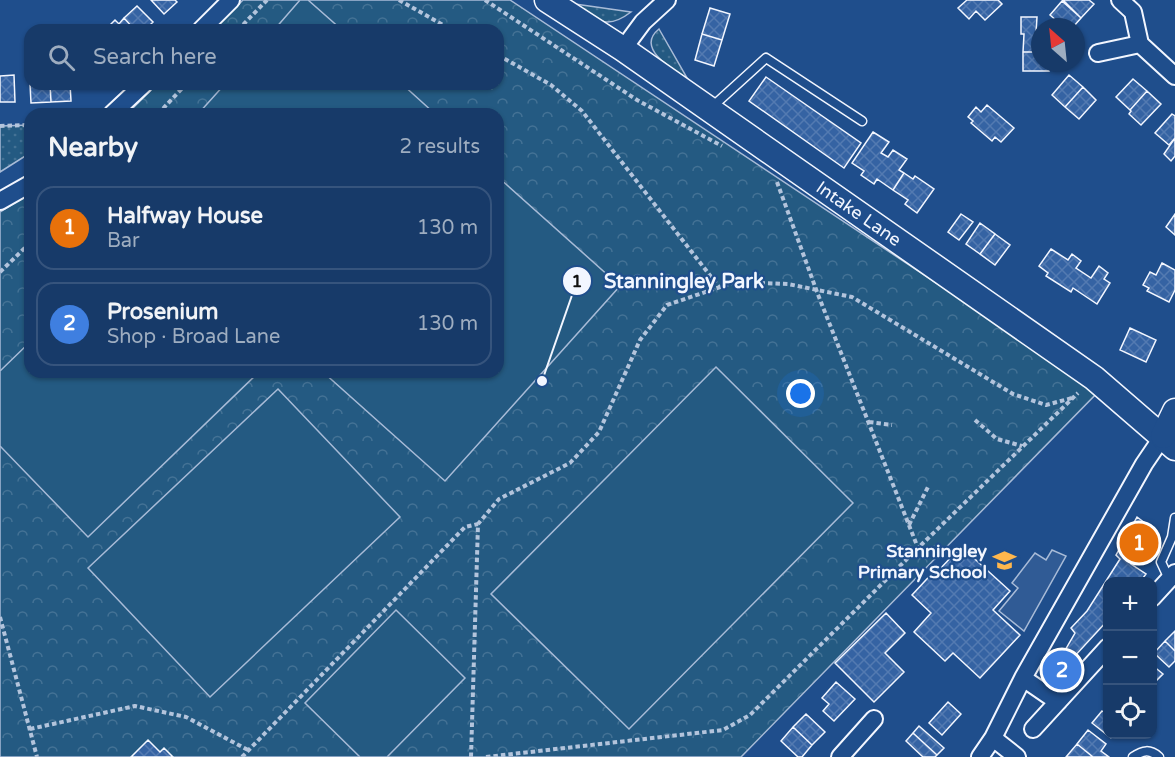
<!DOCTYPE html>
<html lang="en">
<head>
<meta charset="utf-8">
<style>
  :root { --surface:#173a69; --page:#20416f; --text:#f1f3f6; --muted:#9eadc0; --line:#36547d; --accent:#90b9f0 }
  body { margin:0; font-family:"Varela Round",sans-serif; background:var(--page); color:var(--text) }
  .controls { position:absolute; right:18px; bottom:18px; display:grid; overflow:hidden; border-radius:12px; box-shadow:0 2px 4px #0004 }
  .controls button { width:54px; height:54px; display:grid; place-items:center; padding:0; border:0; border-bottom:2px solid var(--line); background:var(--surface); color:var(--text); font:30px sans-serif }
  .compass { position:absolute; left:1031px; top:18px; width:54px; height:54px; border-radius:50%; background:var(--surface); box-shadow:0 2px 4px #0004; rotate:333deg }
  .you { position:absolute; left:801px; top:394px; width:21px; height:21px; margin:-15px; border:4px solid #fff; border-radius:50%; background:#1a73e8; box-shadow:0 0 0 9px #1a73e833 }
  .badge { display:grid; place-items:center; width:39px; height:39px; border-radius:50%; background:var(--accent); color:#fff; font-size:20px; font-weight:700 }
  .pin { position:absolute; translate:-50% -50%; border:3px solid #fff; box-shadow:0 2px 6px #0006 }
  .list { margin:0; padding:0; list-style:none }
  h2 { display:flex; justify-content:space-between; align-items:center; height:78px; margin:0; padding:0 24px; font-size:26px }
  h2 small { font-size:20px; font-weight:400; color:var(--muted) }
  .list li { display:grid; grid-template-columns:39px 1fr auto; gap:18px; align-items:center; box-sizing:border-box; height:84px; margin:0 12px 12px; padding:0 12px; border:2px solid var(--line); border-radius:18px }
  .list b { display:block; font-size:22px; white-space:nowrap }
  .list p { margin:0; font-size:20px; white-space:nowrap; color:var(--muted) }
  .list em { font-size:20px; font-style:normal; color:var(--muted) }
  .icon { flex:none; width:33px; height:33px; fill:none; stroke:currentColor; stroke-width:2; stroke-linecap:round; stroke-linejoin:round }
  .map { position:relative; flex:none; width:1175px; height:757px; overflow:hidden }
  .search { position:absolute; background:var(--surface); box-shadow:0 2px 4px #0004; left:24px; top:24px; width:480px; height:66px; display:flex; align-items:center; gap:15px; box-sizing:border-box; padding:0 21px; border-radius:18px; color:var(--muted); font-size:22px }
  .panel { position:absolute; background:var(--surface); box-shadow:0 2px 4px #0004; left:24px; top:108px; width:480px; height:270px; border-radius:18px }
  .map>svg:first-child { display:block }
  .grass { fill:url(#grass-dots); stroke:#a8bbd7; stroke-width:1.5 }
  .park { fill:url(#park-crowns); stroke:#a8bbd7; stroke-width:1.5 }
  .pitch { fill:#245a82; stroke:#a8bbd7; stroke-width:1.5 }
  .parking { fill:#305b95; stroke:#a8bbd7; stroke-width:1.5 }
  .building { fill:url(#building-cross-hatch); stroke:#f2f6ff; stroke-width:1.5 }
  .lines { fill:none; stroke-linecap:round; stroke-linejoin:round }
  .lane-casing { stroke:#f2f6ff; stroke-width:11 }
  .street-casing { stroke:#f2f6ff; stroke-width:20 }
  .secondary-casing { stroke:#f2f6ff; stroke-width:27 }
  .path { stroke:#b3c4dc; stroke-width:4; stroke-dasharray:4.5 3; stroke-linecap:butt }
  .lane { stroke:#1f4e8c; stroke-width:8 }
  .street { stroke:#1f4e8c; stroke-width:16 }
  .secondary { stroke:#1f4e8c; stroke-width:24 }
  .labels { text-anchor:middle; stroke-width:4.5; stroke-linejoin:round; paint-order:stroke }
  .street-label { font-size:18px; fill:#f2f6ff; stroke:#1f4e8c }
  .poi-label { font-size:18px; font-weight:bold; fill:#f2f6ff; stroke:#1f4e8c; text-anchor:end }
  .leader { fill:none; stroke:#f2f6ff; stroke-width:2 }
  .callout-dot { fill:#f2f6ff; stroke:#1f4e8c; stroke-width:2 }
  .mark-label { font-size:18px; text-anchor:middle; font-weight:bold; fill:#111 }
  .callout-label { font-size:20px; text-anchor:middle; font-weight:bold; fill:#f2f6ff; stroke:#1f4e8c; stroke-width:4.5; stroke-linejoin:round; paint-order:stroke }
</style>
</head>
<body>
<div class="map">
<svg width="1175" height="757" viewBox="0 0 1175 757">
  <defs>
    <pattern id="grass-dots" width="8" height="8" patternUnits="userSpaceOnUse" patternTransform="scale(1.5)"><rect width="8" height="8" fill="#245a82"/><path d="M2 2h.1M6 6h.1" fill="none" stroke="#447295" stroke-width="1.8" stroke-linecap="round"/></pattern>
    <pattern id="park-crowns" width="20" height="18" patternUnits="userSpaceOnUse" patternTransform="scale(1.5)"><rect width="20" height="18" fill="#245a82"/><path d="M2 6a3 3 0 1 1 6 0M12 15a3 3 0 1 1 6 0" fill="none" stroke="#447295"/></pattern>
    <pattern id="building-cross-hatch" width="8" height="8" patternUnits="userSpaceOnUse" patternTransform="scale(1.5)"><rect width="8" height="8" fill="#3563a3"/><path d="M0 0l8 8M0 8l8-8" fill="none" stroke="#537ab1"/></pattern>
  </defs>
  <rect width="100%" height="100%" fill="#1f4e8c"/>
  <path class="grass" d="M575,4L631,12C606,31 597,20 575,4Z
    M659,29L687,78C672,69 635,48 659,29Z
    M30,125V153L0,172V126Z"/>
  <path class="park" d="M243,0H510L1099,391L741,757H0V212L30,193V372H498V114H127L157,84H498V30H213Z"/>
  <path class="pitch" d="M300,0H308L342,30H274Z
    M225,84H402L434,113L198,114Z
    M498,177L620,286L445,481L323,372H498Z
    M30,342V372H259L88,537L0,446V371Z
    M716,367L853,503L629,729L491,594Z
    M278,389L400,517L210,697L88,568Z
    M396,610L465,678L387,757H360L305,703Z"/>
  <path class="parking" d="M1052,550L1066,556L1024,631L999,611L1018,588L1012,583L1035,553L1046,560Z"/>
  <path class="building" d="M151,0H175L177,2L164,14Z
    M998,0L1002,4L985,20L976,11L969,19L958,8L967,0Z
    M1063,0H1089L1094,4L1081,18Z
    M1062,1L1081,18L1073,27H1064L1050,15Z
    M137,6L153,22L145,30H135L124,18Z
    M710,8L730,14L722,40L702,34Z
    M1021,17H1037L1036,33H1040V52H1023L1024,34H1021Z
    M124,18L135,30H109L107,28L115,20L119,24Z
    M702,34L722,40L714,66L695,60Z
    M1023,52H1040V63H1049V71H1023Z
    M14,75L15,102H0V76Z
    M1069,75L1083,87L1065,107L1052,95Z
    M766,77L861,143L844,168L749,101Z
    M1133,79L1147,91L1130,110L1116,97Z
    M30,84H50L51,102L31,103Z
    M50,84H70L71,101L51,102Z
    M1083,87L1096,100L1079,119L1065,107Z
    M1147,91L1161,104L1141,125L1129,114L1131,111L1130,110Z
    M987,105L1014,128L1001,142L995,137L992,141L971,123L973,121L968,117L976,107L981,112Z
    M1172,114L1175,116V138L1169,145L1155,133Z
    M873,132L889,142L881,153L888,157L893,150L907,159L899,170L904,173L893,190L877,179L874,184L861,175L864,171L852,163Z
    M1175,138V156L1171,161L1164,154Z
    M904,173L913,179L915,176L934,189L917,213L905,204L908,200L893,190Z
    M961,214L973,222L959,240L948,232Z
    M1175,214V235L1166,227Z
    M980,223L995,234L980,254L966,244Z
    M995,234L1010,245L995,265L980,254Z
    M1051,249L1068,260L1072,254L1081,261L1076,268L1091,278L1099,266L1108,273L1104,279L1110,283L1097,304L1073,288L1071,292L1046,276L1048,273L1039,266Z
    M1162,263L1175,270V290L1169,302L1147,291L1149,288L1143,285L1150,272L1156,275Z
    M1130,328L1156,340L1146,362L1120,350Z
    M1137,517L1153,529L1131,564L1146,574L1140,582H1108V620L1061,671L1056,666L1075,633L1071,628L1087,611L1120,559L1116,555Z
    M966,551L1010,591L993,610L1020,635L980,678L953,653L945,661L914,632L931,613L912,595L938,567L940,569L956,552L961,556Z
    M886,613L905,633L885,653L904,672L874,702L835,663Z
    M1175,631V651L1165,641Z
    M1165,641L1175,651V661L1169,667L1154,653Z
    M1152,665L1163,674L1152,685Z
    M836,682L855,699L834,721L823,711L829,704L822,698Z
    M948,702L961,714L942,735L929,723Z
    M1102,711L1108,715V734H1114L1111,738L1092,723Z
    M806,714L825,732L812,745L793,727Z
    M919,726L944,748L937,755L913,733Z
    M793,727L812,745L802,757H798L781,741Z
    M1088,730L1106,744L1101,751L1109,757H1093L1077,744Z
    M913,733L937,755L935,757H923L906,741Z
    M148,740L160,752L164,748L173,757H131Z
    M1077,744L1093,757H1066Z"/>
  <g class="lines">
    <defs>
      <path id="lane" d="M712,107L766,58L862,121
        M1169,579L1161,562L1172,537L1175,518
        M1133,757C1143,750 1150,749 1159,757"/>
      <path id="street" d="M1120,0L1133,12L1140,44L1175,76
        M201,30L231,0
        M623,49L643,22L667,0
        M1098,53L1140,44
        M112,114L144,84
        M0,201L30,184
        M1152,598L1175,573
        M1023,678L1058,702
        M1033,729L1108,647
        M993,738L1017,757
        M840,757L874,719
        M980,757L993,738L1023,678L1144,464L1163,436"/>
      <g id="secondary">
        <path id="s1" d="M547,0L623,49L1094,378L1175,448"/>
        <path d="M1163,436L1175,411"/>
      </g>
    </defs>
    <use href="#lane" class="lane-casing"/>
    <use href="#street" class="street-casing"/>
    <use href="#secondary" class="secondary-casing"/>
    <path class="path" d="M399,0L452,30
      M485,0L637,100L722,146
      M238,30L267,0
      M498,55L551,85L582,111L719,287
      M158,114L186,84
      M0,126L30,125
      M777,182L817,292L918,548
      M0,272L30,243
      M975,420L997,439L1022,446
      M869,422L892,425
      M909,525L928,487
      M0,617L37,757
      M30,729L135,706L186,717L248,750
      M242,757L465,527L478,524
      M471,757L478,524L499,499L570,463L599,432L640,340L667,305L735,282L788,284L852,297L1013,394L1046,405L1072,398
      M486,757L723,730L750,715L918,548L1078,393"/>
    <use href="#lane" class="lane"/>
    <use href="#street" class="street"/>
    <use href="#secondary" class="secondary"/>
  </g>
  <defs>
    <symbol id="school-bare" viewBox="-9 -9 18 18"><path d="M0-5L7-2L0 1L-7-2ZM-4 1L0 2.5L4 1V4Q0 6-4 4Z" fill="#ffb74d" stroke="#1f4e8c" stroke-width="2.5" paint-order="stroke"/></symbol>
  </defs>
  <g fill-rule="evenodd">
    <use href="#school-bare" x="988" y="544" width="33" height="33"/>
  </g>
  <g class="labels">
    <g class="street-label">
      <text dy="6" stroke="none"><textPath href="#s1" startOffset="378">Intake Lane</textPath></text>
    </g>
    <g class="poi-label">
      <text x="987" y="557">Stanningley<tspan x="987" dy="21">Primary School</tspan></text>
    </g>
  </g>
  <path class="leader" d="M542 381L577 281"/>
  <g class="callout-dot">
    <circle cx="542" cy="381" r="6"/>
    <circle cx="577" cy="281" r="15"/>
  </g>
  <g class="mark-label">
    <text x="577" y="287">1</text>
  </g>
  <g class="callout-label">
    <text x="684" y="288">Stanningley Park</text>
  </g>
</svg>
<div class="controls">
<button>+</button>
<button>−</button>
<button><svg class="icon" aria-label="locate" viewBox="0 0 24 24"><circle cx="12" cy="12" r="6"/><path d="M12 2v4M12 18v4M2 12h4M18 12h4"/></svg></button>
</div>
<svg class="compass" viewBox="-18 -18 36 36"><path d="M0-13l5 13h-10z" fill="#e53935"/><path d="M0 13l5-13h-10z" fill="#9eadc0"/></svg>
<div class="you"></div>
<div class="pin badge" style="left:1139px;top:543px;background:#e8710a">1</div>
<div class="pin badge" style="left:1062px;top:670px;background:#3f7fe0">2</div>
<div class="search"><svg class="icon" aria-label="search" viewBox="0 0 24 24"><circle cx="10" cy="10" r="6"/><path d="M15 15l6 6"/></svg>Search here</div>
<section class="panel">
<h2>Nearby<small>2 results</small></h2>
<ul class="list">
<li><span class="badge" style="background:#e8710a">1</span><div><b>Halfway House</b><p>Bar</p></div><em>130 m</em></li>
<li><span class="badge" style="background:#3f7fe0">2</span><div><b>Prosenium</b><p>Shop · Broad Lane</p></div><em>130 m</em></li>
</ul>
</section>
</div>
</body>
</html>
